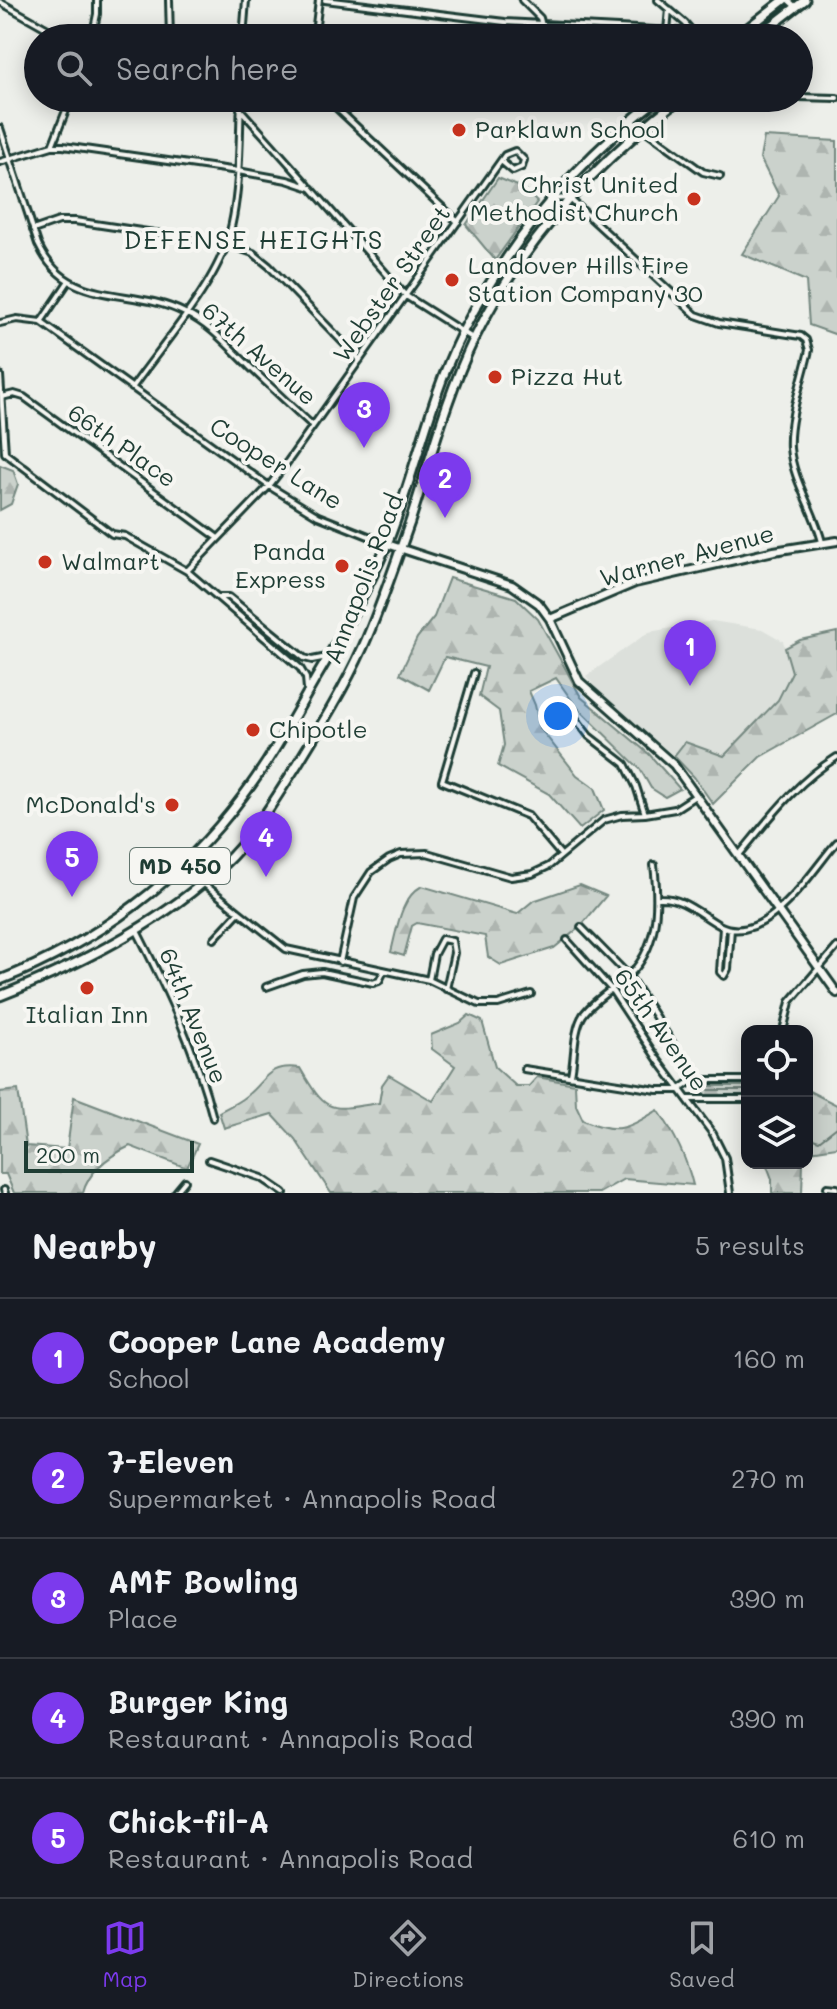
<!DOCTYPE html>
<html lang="en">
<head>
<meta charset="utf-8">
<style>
  :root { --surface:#171b24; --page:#20242c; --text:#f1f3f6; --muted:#9ea1a6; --line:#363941; --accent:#7c3aed }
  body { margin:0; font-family:Mali,sans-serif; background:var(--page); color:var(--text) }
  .controls { position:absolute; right:24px; bottom:24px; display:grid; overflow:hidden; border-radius:16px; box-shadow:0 4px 20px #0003 }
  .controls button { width:72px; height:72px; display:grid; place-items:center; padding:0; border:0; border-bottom:2px solid var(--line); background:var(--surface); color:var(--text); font:40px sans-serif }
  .scale { position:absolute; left:24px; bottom:20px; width:170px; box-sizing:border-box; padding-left:8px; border:4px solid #1f3d34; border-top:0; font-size:22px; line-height:28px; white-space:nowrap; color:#1f3d34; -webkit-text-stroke:6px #f6f6f2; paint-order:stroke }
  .you { position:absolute; left:558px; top:716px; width:28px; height:28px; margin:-20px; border:6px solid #fff; border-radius:50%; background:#1a73e8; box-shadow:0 0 0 12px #1a73e833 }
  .badge { display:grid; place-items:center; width:52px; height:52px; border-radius:50%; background:var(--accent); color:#fff; font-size:26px; font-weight:700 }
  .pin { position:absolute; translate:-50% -66px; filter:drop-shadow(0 2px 4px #0008) }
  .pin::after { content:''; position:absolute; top:42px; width:28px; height:24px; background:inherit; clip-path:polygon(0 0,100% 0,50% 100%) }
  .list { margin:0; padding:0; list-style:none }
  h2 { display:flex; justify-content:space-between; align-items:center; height:104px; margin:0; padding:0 32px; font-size:34px }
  h2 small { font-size:26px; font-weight:400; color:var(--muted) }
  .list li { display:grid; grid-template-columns:52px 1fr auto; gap:24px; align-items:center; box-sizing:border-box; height:120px; padding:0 32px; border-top:2px solid var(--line) }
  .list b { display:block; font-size:30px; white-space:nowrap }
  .list p { margin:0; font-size:26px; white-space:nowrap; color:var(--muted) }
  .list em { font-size:26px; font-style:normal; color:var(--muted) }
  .icon { flex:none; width:44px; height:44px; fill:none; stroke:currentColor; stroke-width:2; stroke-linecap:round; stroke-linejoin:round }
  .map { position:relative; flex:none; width:837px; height:1193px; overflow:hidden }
  .search { position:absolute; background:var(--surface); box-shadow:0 4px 20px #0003; left:24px; right:24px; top:24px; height:88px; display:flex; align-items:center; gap:20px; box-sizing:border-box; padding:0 28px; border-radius:44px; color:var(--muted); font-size:30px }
  .sheet { height:704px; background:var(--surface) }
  nav { display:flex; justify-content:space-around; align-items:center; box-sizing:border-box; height:112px; border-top:2px solid var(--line); background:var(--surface); font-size:22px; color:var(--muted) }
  nav a { display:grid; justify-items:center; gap:4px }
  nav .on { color:var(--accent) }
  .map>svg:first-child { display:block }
  .built { fill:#dce0db }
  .forest { fill:url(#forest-firs); stroke:#758880; stroke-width:2 }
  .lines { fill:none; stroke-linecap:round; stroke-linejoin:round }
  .stream { stroke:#6c7e77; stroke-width:2 }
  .minor-casing { stroke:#1f3d34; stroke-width:10 }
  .tertiary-casing { stroke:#1f3d34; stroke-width:12 }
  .primary-casing { stroke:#1f3d34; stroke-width:13 }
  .minor { stroke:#f6f6f2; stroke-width:4 }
  .tertiary { stroke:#f6f6f2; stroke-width:6 }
  .primary { stroke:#f6f6f2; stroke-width:7 }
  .poi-dot { fill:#c8321e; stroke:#f6f6f2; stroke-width:3 }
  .labels { text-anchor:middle; stroke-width:8; stroke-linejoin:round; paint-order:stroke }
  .shield { fill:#f6f6f2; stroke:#60746d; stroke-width:2 }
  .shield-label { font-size:22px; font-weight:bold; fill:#1f3d34 }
  .poi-label { font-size:24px; fill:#1f3d34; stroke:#f6f6f2; text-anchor:start }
  .street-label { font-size:24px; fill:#1f3d34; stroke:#f6f6f2 }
  .neighbourhood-label { font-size:26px; letter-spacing:2px; fill:#1f3d34; stroke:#f6f6f2 }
</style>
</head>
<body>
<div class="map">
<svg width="837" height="1193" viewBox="0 0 837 1193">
  <defs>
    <pattern id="forest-firs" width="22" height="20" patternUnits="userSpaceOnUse" patternTransform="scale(2)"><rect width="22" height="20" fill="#cbd2cc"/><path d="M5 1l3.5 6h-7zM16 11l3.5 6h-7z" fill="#aeb5b0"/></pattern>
  </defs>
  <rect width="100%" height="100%" fill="#edefea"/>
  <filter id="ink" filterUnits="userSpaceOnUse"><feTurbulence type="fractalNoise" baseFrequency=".0125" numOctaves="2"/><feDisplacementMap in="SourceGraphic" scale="16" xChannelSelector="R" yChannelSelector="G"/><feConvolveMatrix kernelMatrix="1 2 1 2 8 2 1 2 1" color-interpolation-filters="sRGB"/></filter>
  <g filter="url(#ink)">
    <path class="built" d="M712,621L762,629L783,641L792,672L778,700L724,756L686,742L674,756L602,695L586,676L649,632Z"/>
    <path class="forest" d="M764,137L837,141V335L809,325L806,281L742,254L779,196L760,158Z
      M498,178L523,188L537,202L495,260L466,225Z
      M0,465L13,470L18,484L11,504L0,510Z
      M449,578L516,598L538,619L581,697L649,754L680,789L665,797L651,788L640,769L575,705L556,678L529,691L535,705L540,728L577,775L595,788L604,810L580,829L549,794L498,766L504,745L499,711L479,696L486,667L445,657L429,690L400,674L417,638L434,617Z
      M837,632V714L760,757L713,804L694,777L674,756L685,742L724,756L778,700L792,672L785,648L800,640Z
      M580,885L606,896L580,927L554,948L501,965L488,957L485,936L417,923L412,926L404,956L391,952C397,930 400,898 422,886L517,914L533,901Z
      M469,1015L482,1021L495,1067L516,1086H529L537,1077L575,1084L576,1105L583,1120C619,1135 626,1129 658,1110C675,1134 686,1156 693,1185L624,1179L599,1193H381L377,1190L372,1193H331L295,1139L272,1114L224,1128L219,1112C226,1108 235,1104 242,1099C266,1083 264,1063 300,1068C327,1114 328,1111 379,1103L382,1085L389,1075L433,1101L455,1066L432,1049L431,1035L460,1023Z
      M702,1086H747V1096L705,1095Z
      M18,1090L26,1146L67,1149L74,1097L198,1144L187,1168L130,1146C109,1156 89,1170 83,1193H14L6,1174H0V1092Z
      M807,1090L837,1105V1147L810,1151L807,1155Z
      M766,1163H803L802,1193H772V1179Z"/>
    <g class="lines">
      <path class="stream" d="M709,1090H747
        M807,1137L819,1141L837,1127"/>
      <defs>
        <path id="minor" d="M169,0L170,38
          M325,0L505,22L693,32
          M522,0L540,18L545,38
          M658,0L685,23L698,38
          M788,0L796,7
          M0,2L64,38
          M667,31L669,9
          M315,33L319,0
          M92,38L97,14V0
          M243,38L246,0
          M799,97L837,98
          M326,98L458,222
          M240,109L308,185
          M631,120L703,172L720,176
          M0,128L38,244C68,310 130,285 185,313C211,325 230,348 250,367C271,387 292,407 313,426
          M52,146L71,98
          M0,162L52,146H63L238,171L287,180L311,188L406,296L474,339
          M552,199L569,198L696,315L719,323L801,336L806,340L809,350C803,378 788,419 790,448C793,481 814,510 822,542
          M33,230L59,221H75L227,244L253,253L269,266L360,360
          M41,322L68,282
          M0,323L17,319L41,322L269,486L318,516L386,543
          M0,375L5,453L112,534L125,536L187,571L300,668L306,678L307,689
          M132,388C160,348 207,294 224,250C241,208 239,144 241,98
          M2,397L14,394L24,397L218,538
          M187,571L269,486L286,464L505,155L515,151L524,160L522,167L513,171L501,161
          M219,597H229L304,658L312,660L327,657
          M474,673L442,781L528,816L561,855
          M546,714L566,706L589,736L625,764L636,786L645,814
          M739,855C769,819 796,782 837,757
          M189,872L286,949L429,980L479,1004H498L531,994
          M659,898C683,897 698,913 719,925C766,949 812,870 837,842
          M581,927L629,976L690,1070L693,1080
          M723,927L720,972L724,976L728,969L731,929
          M137,931C168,992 196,1051 213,1118
          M214,939L239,912
          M567,940L611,989L658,1060L713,1134L725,1158L730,1193
          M340,962L354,898L371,872L389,859L401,854L427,853L511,877L532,874L549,866L604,820L622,815L645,814L675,809L695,796
          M429,980L434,954L442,939L452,941L454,953L446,989
          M266,987L303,974L322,972L373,983L379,981L384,971
          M783,1031L790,1002L837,947
          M524,1069L657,1090H679L693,1080H747
          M571,1075C575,1057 573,1031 583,1015C593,1001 611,990 625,979C659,950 659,905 654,865
          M687,1099H747
          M209,1160L262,1178L284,1193
          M827,1187L837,1188
          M4,1190L5,1193
          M175,1193L185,1181"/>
        <path id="tertiary" d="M387,544L512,585L539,604L550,619L579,681L674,765L837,993
          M550,619L635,583L774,551L837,541"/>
        <path id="primary" d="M735,38L784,0
          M756,38L805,0
          M0,980C96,943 182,879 243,796C271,759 293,718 316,678C342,634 367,591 387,544C415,475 429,400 462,333C509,241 577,161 659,98
          M0,996C79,965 161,924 223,865C253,837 273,802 295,768C319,729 344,689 363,647C381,607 395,564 410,522C430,461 446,397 474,339C522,242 595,163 681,98"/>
      </defs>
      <use href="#minor" class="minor-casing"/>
      <use href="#tertiary" class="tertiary-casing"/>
      <use href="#primary" class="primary-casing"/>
      <use href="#minor" class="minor"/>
      <use href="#tertiary" class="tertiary"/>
      <use href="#primary" class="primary"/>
    </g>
  </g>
  <g class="poi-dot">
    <circle cx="459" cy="130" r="8"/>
    <circle cx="694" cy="199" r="8"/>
    <circle cx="452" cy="280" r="8"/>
    <circle cx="495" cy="377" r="8"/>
    <circle cx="45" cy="562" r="8"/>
    <circle cx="342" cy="566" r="8"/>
    <circle cx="253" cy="730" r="8"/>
    <circle cx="172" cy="805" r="8"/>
    <circle cx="87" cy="988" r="8"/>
  </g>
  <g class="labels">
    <rect class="shield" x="130" y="848" width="100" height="36" rx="6"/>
    <g class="shield-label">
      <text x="180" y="874">MD 450</text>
    </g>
    <g class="poi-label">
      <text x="475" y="138">Parklawn School</text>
      <text x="678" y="193" text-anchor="end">Christ United<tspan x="678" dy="28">Methodist Church</tspan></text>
      <text x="468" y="274">Landover Hills Fire<tspan x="468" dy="28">Station Company 30</tspan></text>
      <text x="511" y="385">Pizza Hut</text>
      <text x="326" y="560" text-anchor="end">Panda<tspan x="326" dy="28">Express</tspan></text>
      <text x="61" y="570">Walmart</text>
      <text x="269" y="738">Chipotle</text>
      <text x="156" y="813" text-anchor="end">McDonald's</text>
      <text x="87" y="1023" text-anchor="middle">Italian Inn</text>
    </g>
    <g class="street-label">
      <text transform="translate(392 284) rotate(-55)" y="8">Webster Street</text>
      <text transform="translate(259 354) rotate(41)" y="8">67th Avenue</text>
      <text transform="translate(122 446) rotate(35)" y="8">66th Place</text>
      <text transform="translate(276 464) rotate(32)" y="8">Cooper Lane</text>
      <text transform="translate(687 556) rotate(-15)" y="8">Warner Avenue</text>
      <text transform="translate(364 579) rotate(-69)" y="8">Annapolis Road</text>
      <text transform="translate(193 1016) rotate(68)" y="8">64th Avenue</text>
      <text transform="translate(661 1030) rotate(55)" y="8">65th Avenue</text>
    </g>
    <g class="neighbourhood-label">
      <text x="254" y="249">DEFENSE HEIGHTS</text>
    </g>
  </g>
</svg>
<div class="controls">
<button><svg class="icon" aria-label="locate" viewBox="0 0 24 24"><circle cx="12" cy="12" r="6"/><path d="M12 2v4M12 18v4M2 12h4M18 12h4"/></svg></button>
<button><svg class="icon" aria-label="layers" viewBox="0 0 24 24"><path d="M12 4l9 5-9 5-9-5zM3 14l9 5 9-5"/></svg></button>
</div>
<div class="scale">200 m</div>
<div class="you"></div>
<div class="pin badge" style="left:690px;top:686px">1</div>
<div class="pin badge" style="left:445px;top:518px">2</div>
<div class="pin badge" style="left:364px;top:448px">3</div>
<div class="pin badge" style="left:266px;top:877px">4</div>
<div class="pin badge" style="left:72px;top:897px">5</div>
<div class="search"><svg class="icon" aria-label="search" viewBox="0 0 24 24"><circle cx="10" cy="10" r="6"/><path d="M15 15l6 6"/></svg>Search here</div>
</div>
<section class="sheet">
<h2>Nearby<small>5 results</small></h2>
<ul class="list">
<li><span class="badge">1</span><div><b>Cooper Lane Academy</b><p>School</p></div><em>160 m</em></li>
<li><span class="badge">2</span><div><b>7-Eleven</b><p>Supermarket · Annapolis Road</p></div><em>270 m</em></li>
<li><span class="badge">3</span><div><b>AMF Bowling</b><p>Place</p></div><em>390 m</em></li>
<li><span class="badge">4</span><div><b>Burger King</b><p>Restaurant · Annapolis Road</p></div><em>390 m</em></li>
<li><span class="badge">5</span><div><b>Chick-fil-A</b><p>Restaurant · Annapolis Road</p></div><em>610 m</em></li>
</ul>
</section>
<nav>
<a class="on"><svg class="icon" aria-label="map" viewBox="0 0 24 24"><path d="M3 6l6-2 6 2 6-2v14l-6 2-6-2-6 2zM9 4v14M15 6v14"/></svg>Map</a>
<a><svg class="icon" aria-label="directions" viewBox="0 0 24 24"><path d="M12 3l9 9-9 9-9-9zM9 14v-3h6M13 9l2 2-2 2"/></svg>Directions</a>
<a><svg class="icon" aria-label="saved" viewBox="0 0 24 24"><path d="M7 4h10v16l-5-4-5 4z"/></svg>Saved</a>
</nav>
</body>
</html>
